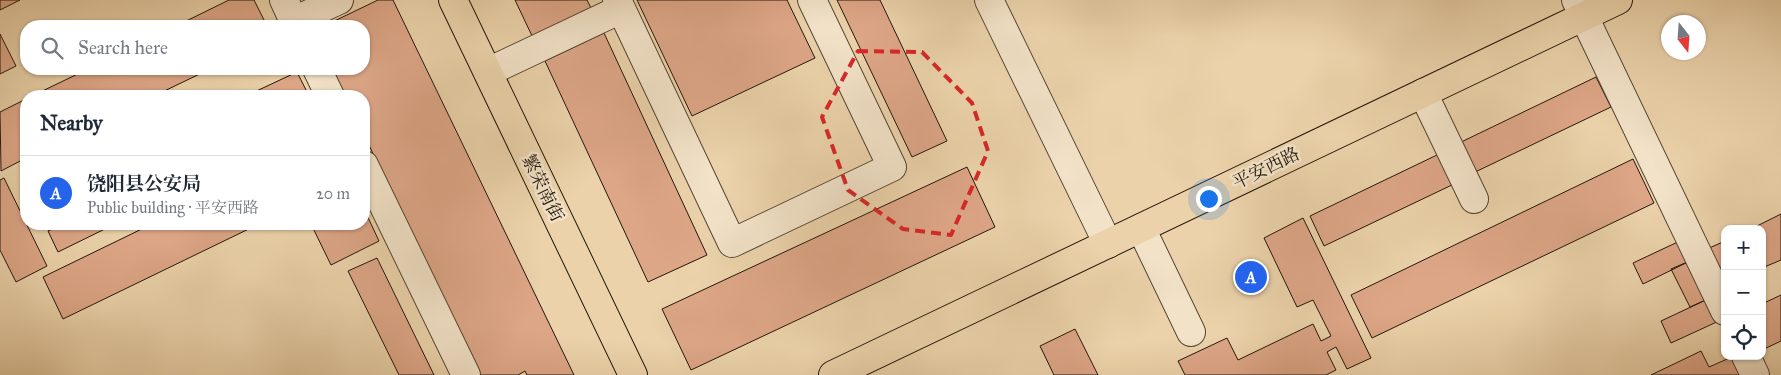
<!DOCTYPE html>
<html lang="en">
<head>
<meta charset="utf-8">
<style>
  :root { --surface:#fff; --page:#f2f2f3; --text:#1f2937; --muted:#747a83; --line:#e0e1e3; --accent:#2563eb }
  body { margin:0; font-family:"IM FELL Great Primer","Noto Serif SC",serif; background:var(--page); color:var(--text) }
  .controls { position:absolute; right:15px; bottom:15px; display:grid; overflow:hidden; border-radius:10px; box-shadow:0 1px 4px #0004 }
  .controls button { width:45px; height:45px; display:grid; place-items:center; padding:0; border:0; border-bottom:1px solid var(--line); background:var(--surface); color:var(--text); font:25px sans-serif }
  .compass { position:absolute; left:1661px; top:15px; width:45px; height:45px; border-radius:50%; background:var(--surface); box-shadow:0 1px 4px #0004; rotate:163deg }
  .you { position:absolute; left:1208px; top:198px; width:18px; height:18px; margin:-12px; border:4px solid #fff; border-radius:50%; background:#1a73e8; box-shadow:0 0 0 8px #1a73e833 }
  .badge { display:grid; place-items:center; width:32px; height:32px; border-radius:50%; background:var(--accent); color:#fff; font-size:16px; font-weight:700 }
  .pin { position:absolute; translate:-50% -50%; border:2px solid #fff; box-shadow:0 1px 5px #0006 }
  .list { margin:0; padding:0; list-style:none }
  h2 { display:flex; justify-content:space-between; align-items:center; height:65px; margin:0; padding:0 20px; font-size:21px }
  h2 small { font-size:16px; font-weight:400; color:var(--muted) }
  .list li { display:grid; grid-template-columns:32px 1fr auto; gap:15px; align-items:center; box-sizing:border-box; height:75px; padding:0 20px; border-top:1px solid var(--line) }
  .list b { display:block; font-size:19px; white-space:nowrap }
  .list p { margin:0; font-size:16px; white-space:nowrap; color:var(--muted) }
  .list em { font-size:16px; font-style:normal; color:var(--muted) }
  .icon { flex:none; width:28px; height:28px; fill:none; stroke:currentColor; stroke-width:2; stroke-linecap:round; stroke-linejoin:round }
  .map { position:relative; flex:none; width:1781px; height:375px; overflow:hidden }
  .search { position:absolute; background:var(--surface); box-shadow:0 1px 4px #0004; left:20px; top:20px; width:350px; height:55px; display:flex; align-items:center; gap:12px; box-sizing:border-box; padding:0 18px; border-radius:20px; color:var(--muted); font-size:19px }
  .panel { position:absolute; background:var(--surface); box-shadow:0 1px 4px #0004; left:20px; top:90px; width:350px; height:140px; border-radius:20px }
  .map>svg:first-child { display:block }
  .building { fill:#dda687; stroke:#23170a }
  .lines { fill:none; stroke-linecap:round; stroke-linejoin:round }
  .minor-casing { stroke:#554632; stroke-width:30 }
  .major-casing { stroke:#23170a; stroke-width:30 }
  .minor { stroke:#f2e2c8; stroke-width:28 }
  .major { stroke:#ebd2aa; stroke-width:28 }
  .marked { fill:none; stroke:#d62828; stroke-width:4; stroke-dasharray:10 6; stroke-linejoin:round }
  .labels { text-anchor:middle; stroke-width:5; stroke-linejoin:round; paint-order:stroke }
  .street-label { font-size:18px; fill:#23170a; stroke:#f2e2c8 }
</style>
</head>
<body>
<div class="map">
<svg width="1781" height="375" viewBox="0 0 1781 375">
  <rect width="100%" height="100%" fill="#ebd2aa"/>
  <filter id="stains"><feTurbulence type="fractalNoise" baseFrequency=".004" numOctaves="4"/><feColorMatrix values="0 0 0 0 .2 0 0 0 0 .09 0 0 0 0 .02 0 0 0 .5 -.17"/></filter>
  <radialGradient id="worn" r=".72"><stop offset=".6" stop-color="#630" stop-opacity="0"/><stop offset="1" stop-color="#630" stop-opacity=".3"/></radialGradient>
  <path class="building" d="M0,0H20L0,10Z
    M229,0H254L267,26H176Z
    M378,0H393L574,375H527L525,371L518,375H480L364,135V96H345L332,69H364V26H324Z
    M515,0H587L592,10L533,38Z
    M637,0H787L815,58L692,116Z
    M837,0H880L947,141L912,157Z
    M604,33L707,255L648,282L545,61Z
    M0,34L16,66L0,74Z
    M88,69H210L154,96H32Z
    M297,72L309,96H249L248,95Z
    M1596,77L1611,107L1471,174L1457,144Z
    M26,99V158L1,171L0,112Z
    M1439,154L1454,184L1324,246L1310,216Z
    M1633,159L1654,203L1372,338L1351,295Z
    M967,167L995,227L691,370L662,309Z
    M4,178L47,266L16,282L0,250V180Z
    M364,209L379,241L331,265L311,224H364Z
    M1781,214V260L1762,268V229H1751Z
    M1303,218L1371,358L1347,369L1336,347L1327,352L1336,370L1326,375H1185L1178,361L1227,338L1238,360L1313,324L1321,341L1331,336L1313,300L1297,307L1264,238Z
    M63,224H115L58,252L48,231Z
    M152,224H259L63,319L43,277Z
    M1682,240L1692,260L1643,284L1633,263Z
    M1725,241V286L1707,249Z
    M377,258L434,375H399L348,271Z
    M1692,260L1710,298L1690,307L1671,269Z
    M1781,295V341L1762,350V304Z
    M1710,298L1721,320L1671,343L1661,321Z
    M1075,329L1098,375H1054L1040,346Z
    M1701,351L1709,367L1734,356L1743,375H1651Z"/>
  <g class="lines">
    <defs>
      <path id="minor" d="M284,0L296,26
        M617,0L732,243L892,167L812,0
        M989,0L1108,244
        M1576,0L1725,311
        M294,21L339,0
        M317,69L330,96
        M488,72L621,9
        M1423,93L1474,199
        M364,165L466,375
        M1141,228L1191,332
        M1746,356L1755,375"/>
      <path id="major" d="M453,0L633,375
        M833,375L1618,0"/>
    </defs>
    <use href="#minor" class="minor-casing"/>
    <use href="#major" class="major-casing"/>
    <use href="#minor" class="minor"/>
    <use href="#major" class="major"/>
  </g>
  <path class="marked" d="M858,51L922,52L972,103L988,151L951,235L903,229L848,190L822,117Z"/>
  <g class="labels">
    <g class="street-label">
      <text transform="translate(1266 168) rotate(-26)" y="6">平安西路</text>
      <text transform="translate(543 188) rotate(64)" y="6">繁荣南街</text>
    </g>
  </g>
  <rect width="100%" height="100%" filter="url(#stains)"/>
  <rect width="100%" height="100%" fill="url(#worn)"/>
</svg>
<div class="controls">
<button>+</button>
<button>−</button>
<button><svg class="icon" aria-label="locate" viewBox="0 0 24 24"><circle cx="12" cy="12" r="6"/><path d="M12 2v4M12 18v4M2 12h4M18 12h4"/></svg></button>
</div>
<svg class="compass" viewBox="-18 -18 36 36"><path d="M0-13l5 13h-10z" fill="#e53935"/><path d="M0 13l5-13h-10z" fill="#747a83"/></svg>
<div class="you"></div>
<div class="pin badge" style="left:1251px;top:277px">A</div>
<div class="search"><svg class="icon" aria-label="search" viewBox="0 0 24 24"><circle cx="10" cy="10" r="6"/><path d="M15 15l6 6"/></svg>Search here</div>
<section class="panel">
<h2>Nearby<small></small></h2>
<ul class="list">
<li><span class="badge">A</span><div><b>饶阳县公安局</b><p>Public building · 平安西路</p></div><em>20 m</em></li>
</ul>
</section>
</div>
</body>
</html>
